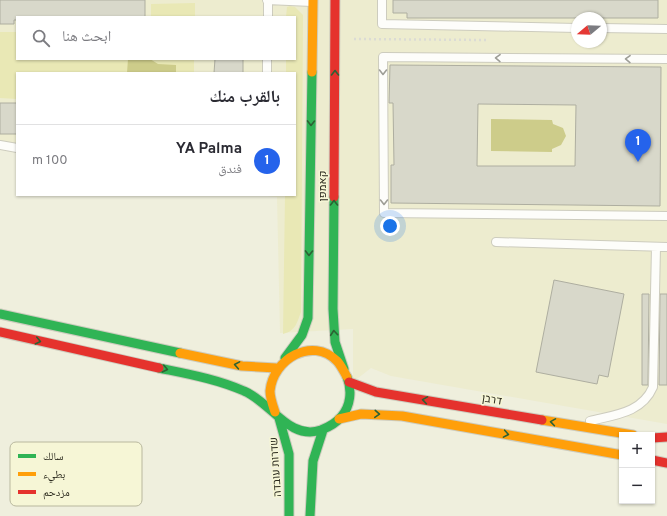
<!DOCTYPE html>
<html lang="ar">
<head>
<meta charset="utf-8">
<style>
  :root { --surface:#fff; --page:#f7f7f7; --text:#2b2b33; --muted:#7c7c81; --line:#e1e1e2; --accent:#2563eb }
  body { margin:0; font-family:Overpass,"Noto Naskh Arabic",Heebo,sans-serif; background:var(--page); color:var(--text); direction:rtl }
  .controls { position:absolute; right:12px; bottom:12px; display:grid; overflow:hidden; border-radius:0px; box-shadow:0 1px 3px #0004 }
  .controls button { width:36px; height:36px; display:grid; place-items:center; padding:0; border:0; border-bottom:1px solid var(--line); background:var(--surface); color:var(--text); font:20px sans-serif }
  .compass { position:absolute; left:571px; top:12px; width:36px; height:36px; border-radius:50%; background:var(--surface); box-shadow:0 1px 3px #0004; rotate:251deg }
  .you { position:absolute; left:390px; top:226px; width:14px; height:14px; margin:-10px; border:3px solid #fff; border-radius:50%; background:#1a73e8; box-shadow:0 0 0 6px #1a73e833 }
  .badge { display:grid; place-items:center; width:26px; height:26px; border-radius:50%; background:var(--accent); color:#fff; font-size:13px; font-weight:700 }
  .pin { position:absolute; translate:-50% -33px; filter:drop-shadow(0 1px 2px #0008) }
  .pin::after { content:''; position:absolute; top:21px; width:14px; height:12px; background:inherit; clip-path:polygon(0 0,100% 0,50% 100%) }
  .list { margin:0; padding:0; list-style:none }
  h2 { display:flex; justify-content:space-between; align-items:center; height:52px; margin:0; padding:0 16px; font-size:17px }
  h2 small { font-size:13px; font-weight:400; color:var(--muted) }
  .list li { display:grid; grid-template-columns:26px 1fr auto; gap:12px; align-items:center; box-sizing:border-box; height:72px; padding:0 16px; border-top:1px solid var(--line) }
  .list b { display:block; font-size:15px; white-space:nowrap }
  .list p { margin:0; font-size:13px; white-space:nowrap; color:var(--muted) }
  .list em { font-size:13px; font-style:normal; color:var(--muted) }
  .icon { flex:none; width:22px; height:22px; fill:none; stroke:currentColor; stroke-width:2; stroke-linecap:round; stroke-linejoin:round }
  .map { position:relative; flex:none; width:667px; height:516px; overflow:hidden; direction:ltr }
  .search { position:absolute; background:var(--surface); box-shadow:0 1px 3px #0004; left:16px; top:16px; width:280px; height:44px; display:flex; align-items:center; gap:10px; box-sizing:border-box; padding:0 14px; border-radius:0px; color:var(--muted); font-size:15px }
  .panel { position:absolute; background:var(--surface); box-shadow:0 1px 3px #0004; left:16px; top:72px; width:280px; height:124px; border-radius:0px; direction:rtl }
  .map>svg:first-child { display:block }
  .built { fill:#edeccf; fill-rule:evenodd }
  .green { fill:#e9e8b5 }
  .water { fill:#cdcc8a }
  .building { fill:#d8d8ca; stroke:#aeaea0; fill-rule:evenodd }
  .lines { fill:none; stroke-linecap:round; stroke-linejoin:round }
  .lane-casing { stroke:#cdccbe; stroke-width:10 }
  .fast-casing { stroke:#cdccbe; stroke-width:11 }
  .slow-casing { stroke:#cdccbe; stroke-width:11 }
  .jam-casing { stroke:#cdccbe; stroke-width:11 }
  .path { stroke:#dbdbd5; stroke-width:2.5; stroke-dasharray:2 3; stroke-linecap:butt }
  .lane { stroke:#fdfdfa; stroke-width:8 }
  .fast { stroke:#30b455; stroke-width:9 }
  .slow { stroke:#ff9f0a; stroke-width:9 }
  .jam { stroke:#e5322d; stroke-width:9 }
  .oneway { stroke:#9e9e97 }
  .oneway2 { stroke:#2c6133 }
  .labels { text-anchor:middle; stroke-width:3; stroke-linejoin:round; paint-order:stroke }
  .street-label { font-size:11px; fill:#2a291d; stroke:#f6f6d6 }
  .key { fill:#f6f6d6; stroke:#b9b89e; stroke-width:1 }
  .key-label { font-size:11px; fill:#2a291d }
</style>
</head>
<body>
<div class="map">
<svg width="667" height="516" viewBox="0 0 667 516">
  <rect width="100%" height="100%" fill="#efefdd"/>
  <path class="built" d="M0,0H667V424L391,376L371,368L353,382V329L280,333L277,197L259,195H295V73H17V152L0,149ZM17,17H295V59H17ZM577,18H601V42H577Z"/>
  <path class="green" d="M195,3V17H151V4Z
    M290,6L295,7L303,15L301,312C297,322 296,331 283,334L285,195H295V73H286V59H295V17H286L287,7Z
    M0,32H17V59H194V73H17V99L0,98Z"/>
  <path class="water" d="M128,59H150L158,64L176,65V73H127Z
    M491,119L552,120L553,124L563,128L566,136L561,145L552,149V152L491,151Z"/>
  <path class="building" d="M0,0H145V17H17V20H14V24H0Z
    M393,0H658V18H407V13H393Z
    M215,59H243V73H214Z
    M390,65L661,67L660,206L391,203V165H394L393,103H389ZM478,104L576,105L575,166H477Z
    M0,103H17V134H0Z
    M554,280L624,294L608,377L599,375L597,384L536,372Z
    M642,294H649L648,385H642Z
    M660,294H667V385H659Z"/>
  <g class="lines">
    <defs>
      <path id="lane" d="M267,0L312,2
        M382,0V24L577,28
        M268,17V0
        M601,28L667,29
        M667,59L383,57L384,213L667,216
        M267,73V59
        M0,145L17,148
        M496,242L667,247
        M590,421C614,415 642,413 653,387L656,247"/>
      <path id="fast" d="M334,197L333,309L335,342L344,369
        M0,314L180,353
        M285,358L302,335L308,318L312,72
        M159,368C188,374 217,379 244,391C271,402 289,441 321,430C329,427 336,423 341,417C351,406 352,390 347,377
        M279,418L289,454V516
        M310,516L313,461L323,430"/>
      <path id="slow" d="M312,72L313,0
        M180,353L242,366L276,368
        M275,412C273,406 270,398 270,391C273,359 312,336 337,361C341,365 344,372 347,377
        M339,419L361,414L402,416L622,455
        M542,420L633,435"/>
      <path id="jam" d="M334,197L335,0
        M0,332L159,368
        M349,382L376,392L542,420
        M652,438L667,437
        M652,460L667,463"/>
    </defs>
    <use href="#lane" class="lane-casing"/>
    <use href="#fast" class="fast-casing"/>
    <use href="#slow" class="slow-casing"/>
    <use href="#jam" class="jam-casing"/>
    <path class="path" d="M354,39L487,40"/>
    <use href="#lane" class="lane"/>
    <use href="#fast" class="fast"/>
    <use href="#slow" class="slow"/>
    <use href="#jam" class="jam"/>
  </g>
  <defs><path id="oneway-chevron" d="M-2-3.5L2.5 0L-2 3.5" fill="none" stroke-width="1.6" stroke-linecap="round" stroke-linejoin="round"/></defs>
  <g class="oneway">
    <use href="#oneway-chevron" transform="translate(498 58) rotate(-179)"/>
    <use href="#oneway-chevron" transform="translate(628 59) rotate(-179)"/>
    <use href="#oneway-chevron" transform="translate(383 72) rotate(90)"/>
    <use href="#oneway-chevron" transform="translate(384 202) rotate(90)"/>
  </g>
  <g class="oneway2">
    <use href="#oneway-chevron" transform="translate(335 73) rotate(-90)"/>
    <use href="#oneway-chevron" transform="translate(311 123) rotate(91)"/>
    <use href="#oneway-chevron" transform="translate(334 203) rotate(-90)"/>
    <use href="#oneway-chevron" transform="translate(309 253) rotate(91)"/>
    <use href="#oneway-chevron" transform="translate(334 333) rotate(-95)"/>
    <use href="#oneway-chevron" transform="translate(38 341) rotate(13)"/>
    <use href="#oneway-chevron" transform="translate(237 365) rotate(-170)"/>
    <use href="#oneway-chevron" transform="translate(165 369) rotate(13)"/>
    <use href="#oneway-chevron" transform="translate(425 400) rotate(-171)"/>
    <use href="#oneway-chevron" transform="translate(377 414) rotate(4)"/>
    <use href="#oneway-chevron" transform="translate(553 422) rotate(-171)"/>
    <use href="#oneway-chevron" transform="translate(506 434) rotate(10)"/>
  </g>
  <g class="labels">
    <g class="street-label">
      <text transform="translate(322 186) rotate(-90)" y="4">קאמפן</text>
      <text transform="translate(492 399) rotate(9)" y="4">דרבן</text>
      <text transform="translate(275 467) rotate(-94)" y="4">שדרות עובדה</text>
    </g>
  </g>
  <rect x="10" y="442" width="132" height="64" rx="6" class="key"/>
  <rect x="18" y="454" width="18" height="4" fill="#30b455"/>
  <rect x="18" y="472" width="18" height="4" fill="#ff9f0a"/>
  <rect x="18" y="490" width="18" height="4" fill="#e5322d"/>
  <g class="key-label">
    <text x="43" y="460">سالك</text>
    <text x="43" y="478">بطيء</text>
    <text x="43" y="496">مزدحم</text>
  </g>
</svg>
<div class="controls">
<button>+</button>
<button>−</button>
</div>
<svg class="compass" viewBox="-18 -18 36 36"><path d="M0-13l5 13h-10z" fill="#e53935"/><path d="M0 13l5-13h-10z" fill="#7c7c81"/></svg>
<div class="you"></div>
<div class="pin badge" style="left:638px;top:162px">1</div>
<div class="search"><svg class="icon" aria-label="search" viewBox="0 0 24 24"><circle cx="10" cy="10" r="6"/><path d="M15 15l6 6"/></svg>ابحث هنا</div>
<section class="panel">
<h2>بالقرب منك<small></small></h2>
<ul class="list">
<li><span class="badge">1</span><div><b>YA Palma</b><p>فندق</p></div><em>100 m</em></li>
</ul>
</section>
</div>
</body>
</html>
